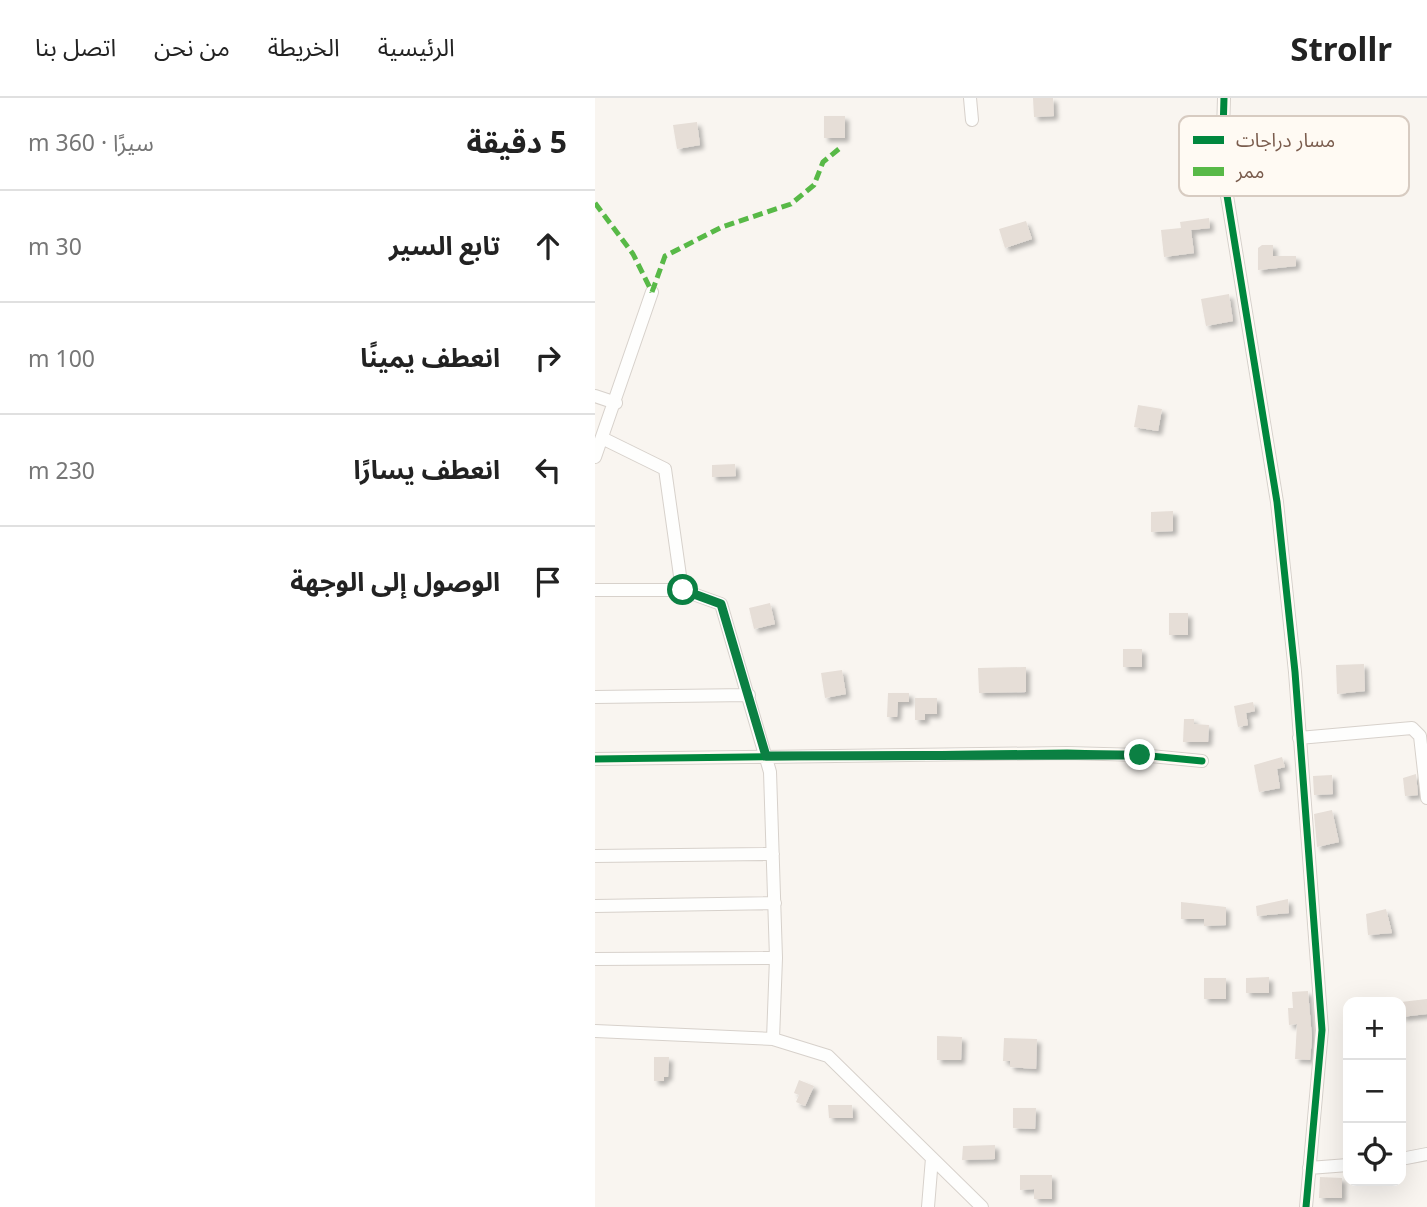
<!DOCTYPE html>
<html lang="ar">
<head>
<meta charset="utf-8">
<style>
  :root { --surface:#fff; --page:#f2f2f2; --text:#222; --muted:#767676; --line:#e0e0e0 }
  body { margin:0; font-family:"Noto Sans","Noto Sans Arabic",sans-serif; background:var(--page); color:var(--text); direction:rtl }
  .controls { position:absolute; right:21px; bottom:21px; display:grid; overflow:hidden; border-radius:14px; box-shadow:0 7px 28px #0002 }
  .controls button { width:63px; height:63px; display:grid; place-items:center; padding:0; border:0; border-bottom:2px solid var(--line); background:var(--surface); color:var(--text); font:35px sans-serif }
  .stop { position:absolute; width:21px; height:21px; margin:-16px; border:5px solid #0b8043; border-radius:50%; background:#fff }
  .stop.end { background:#0b8043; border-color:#fff; box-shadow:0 2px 7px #0008 }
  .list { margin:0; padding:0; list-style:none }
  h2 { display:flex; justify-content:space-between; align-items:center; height:91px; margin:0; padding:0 28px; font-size:30px }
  h2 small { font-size:23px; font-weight:400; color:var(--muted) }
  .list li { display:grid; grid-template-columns:46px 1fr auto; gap:21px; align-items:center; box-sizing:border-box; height:112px; padding:0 28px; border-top:2px solid var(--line) }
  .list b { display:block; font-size:26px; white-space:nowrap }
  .list em { font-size:23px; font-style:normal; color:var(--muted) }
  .icon { flex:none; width:38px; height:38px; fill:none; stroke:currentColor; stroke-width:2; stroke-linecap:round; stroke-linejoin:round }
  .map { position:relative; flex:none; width:832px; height:1109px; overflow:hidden; direction:ltr }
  header { display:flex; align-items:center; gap:42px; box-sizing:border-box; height:98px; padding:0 35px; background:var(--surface); border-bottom:2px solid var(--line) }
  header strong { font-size:33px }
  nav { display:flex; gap:38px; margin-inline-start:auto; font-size:24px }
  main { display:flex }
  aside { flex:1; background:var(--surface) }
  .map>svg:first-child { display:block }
  .building { fill:#e6ded7; filter:url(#shadow) }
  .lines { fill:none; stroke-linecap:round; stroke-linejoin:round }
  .street-casing { stroke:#d7d1cb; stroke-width:14 }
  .street { stroke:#fefefd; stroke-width:12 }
  .quiet { stroke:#58b947; stroke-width:5; stroke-dasharray:10 5; stroke-linecap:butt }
  .cycleway-casing { stroke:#fffaf3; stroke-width:11 }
  .cycleway { stroke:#00873e; stroke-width:7 }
  .route { stroke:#0b8043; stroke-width:9 }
  .key { fill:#fffaf3; stroke:#d7cbc1; stroke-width:2 }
  .key-label { font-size:19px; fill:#7a5c4d }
</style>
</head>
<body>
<header>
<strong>Strollr</strong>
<nav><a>الرئيسية</a><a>الخريطة</a><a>من نحن</a><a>اتصل بنا</a></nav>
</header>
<main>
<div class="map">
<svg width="832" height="1109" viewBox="0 0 832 1109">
  <defs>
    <filter id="shadow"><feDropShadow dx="4" dy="4" stdDeviation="2" flood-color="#0004"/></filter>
  </defs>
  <rect width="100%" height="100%" fill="#f9f5f0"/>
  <path class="building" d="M438,0H458L459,18L439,19Z
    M229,18H250V40H229Z
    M102,24L105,47L82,51L78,27Z
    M614,120L615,130L596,132L599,155L569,159L566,132L586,130L585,124Z
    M431,123L437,141L410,150L404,131Z
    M667,147H678V158H701V168L663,172V150Z
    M634,196L638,223L611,228L606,201Z
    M543,307L567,311L563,333L539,329Z
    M140,366L141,378L117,379V367Z
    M578,413V433L556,434V414Z
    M175,505L180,526L159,531L154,510Z
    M574,515H593V537H574Z
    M528,551H547V569H528Z
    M769,566L770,593L742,596L741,567Z
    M431,569V594L384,595L383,570Z
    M247,572L251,596L230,600L226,575Z
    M293,595H314V604H303L302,619H292Z
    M320,600H342V616H330V622H320Z
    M658,604L660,613L651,615L653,627L643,629L639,608Z
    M589,621H599V626L614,627L613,644H588Z
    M687,659L690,669L682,671L685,690L664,694L659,667Z
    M821,676L823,697L810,698L808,680Z
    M737,677L738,696L719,697L718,678Z
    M737,712L744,744L722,749L719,716Z
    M693,801L694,815L662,818L661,808Z
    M586,804L631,809V827L609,828V821H586Z
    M791,811L797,835L773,837L771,816Z
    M674,879V895H651V880Z
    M609,880H631V901H609Z
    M713,893L717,940L715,962L700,961L702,926L694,927L693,910H698L697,894Z
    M832,901V916L806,919V904Z
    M342,938L367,939L366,962H342Z
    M409,940L442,941L441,971L415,969V963H408Z
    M59,959H74L73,979H69V983H59Z
    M204,982L219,988L210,1008L201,1004L204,997L199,995Z
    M233,1007H257L258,1020H234Z
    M418,1010H441L440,1031L418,1030Z
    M400,1047V1061L367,1062L368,1048Z
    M425,1077H457V1101H439V1091L425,1092Z
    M725,1079L747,1080V1100H724Z"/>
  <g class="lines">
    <defs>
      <path id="street" d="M375,0L377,22
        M629,0L627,67L682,404L700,574L727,932L711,1109
        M0,298L21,305
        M7,340L70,371L87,492
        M0,359L57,194
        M0,492H87L126,506L175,674L181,860L178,941
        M0,599L154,597
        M704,640L817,630L825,638L832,700
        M0,661L472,655L545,657L607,663
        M0,758L178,756
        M0,808L180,805
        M0,861L181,860
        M0,933L178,941L233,958L387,1109
        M806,1061L832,1056
        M714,1070L753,1067
        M333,1109L337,1060"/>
    </defs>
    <use href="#street" class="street-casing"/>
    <use href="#street" class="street"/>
    <path class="quiet" d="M0,105L38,156L57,194
      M57,194L70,158L127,129L196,106L219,87L228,64L245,50"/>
    <defs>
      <path id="cycleway" d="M629,0L627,67L682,404L700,574L727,932L711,1109
        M0,661L472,655L545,657L607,663"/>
    </defs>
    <use href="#cycleway" class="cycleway-casing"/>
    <use href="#cycleway" class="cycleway"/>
  </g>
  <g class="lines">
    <path class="route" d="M88,492L126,506L171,658L545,657"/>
  </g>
  <rect x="584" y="18" width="230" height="80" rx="10" class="key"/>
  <rect x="598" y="38" width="31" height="8" fill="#00873e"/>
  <rect x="598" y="69" width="31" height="9" fill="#58b947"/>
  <g class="key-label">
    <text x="641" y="49">مسار دراجات</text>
    <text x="641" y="80">ممر</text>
  </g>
</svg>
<div class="controls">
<button>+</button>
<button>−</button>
<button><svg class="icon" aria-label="locate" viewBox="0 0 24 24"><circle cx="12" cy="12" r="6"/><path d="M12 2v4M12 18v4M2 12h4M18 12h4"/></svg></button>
</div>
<div class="stop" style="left:88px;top:492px"></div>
<div class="stop end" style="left:545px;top:657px"></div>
</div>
<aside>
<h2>5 دقيقة<small>سيرًا · 360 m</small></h2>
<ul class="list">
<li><svg class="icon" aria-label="ahead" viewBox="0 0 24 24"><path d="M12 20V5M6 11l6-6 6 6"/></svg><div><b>تابع السير</b></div><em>30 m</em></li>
<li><svg class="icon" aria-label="right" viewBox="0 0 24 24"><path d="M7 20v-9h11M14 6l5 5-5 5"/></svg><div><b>انعطف يمينًا</b></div><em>100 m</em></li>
<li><svg class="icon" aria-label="left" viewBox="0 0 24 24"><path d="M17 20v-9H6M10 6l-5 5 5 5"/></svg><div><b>انعطف يسارًا</b></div><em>230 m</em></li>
<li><svg class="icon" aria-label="arrive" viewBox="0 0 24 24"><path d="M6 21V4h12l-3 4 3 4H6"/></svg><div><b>الوصول إلى الوجهة</b></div></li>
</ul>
</aside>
</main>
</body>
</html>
